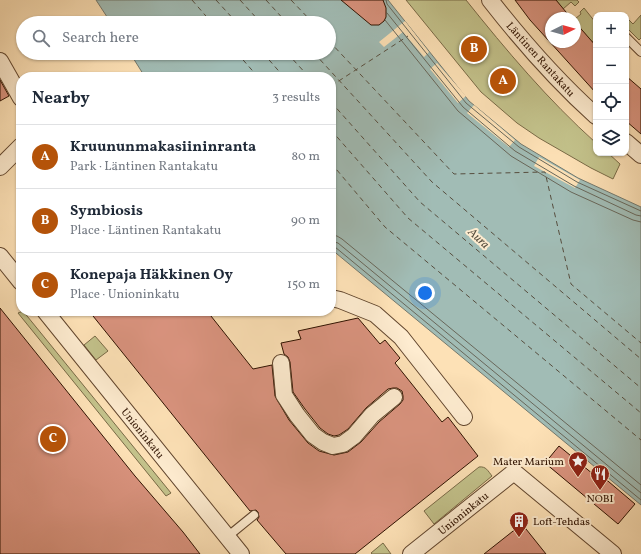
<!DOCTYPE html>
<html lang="en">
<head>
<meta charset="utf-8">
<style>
  :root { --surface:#fff; --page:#f6f6f7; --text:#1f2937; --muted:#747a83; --line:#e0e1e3; --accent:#b45309 }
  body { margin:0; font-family:Vollkorn,serif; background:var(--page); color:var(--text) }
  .controls { position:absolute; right:12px; top:12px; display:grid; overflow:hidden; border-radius:8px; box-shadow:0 1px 3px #0004 }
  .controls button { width:36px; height:36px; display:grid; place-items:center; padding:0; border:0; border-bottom:1px solid var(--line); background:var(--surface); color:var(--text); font:20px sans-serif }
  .compass { position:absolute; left:545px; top:12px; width:36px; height:36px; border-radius:50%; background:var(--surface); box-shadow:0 1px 3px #0004; rotate:85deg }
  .you { position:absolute; left:425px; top:293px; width:14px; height:14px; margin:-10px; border:3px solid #fff; border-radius:50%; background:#1a73e8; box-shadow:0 0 0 6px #1a73e833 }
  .badge { display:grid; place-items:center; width:26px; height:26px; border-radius:50%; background:var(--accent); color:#fff; font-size:13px; font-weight:700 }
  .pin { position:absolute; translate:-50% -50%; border:2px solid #fff; box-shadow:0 1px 4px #0006 }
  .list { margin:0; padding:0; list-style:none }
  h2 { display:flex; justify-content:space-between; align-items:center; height:52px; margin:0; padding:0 16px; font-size:17px }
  h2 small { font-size:13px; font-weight:400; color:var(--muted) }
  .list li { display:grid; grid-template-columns:26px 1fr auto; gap:12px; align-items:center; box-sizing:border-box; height:64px; padding:0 16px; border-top:1px solid var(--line) }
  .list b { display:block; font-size:15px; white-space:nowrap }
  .list p { margin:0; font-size:13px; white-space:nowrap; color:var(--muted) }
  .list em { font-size:13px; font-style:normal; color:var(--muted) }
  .icon { flex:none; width:22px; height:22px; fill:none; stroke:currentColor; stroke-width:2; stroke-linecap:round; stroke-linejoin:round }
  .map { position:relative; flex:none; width:641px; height:554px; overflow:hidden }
  .search { position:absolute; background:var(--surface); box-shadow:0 1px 3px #0004; left:16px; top:16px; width:320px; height:44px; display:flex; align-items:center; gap:10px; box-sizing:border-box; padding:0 14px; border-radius:22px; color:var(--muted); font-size:15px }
  .panel { position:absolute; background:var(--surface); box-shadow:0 1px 3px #0004; left:16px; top:72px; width:320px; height:244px; border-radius:16px }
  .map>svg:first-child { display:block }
  .green { fill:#c3c28b; stroke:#796a46 }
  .water { fill:#a1bcb5; stroke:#73786d }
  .pier { fill:#fde1b6 }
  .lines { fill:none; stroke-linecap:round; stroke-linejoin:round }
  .shore { stroke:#68675a; stroke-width:1 }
  .ferry { stroke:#574e3f; stroke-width:1; stroke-dasharray:5 4; stroke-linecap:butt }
  .building { fill:#d9937e; stroke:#2f1200 }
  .lane-casing { stroke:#62462e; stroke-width:10 }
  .street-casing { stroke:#62462e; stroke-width:18 }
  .lane { stroke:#feecd0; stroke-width:8 }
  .street { stroke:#feecd0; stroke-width:16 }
  .labels { text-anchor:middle; stroke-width:4; stroke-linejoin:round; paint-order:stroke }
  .street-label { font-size:11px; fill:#2f1200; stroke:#feecd0 }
  .poi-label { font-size:11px; fill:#2f1200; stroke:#feecd0; text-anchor:end }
  .water-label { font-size:12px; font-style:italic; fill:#574e3f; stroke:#feecd0 }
</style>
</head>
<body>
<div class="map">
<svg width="641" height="554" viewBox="0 0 641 554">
  <rect width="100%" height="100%" fill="#fde1b6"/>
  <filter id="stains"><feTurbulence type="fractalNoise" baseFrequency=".005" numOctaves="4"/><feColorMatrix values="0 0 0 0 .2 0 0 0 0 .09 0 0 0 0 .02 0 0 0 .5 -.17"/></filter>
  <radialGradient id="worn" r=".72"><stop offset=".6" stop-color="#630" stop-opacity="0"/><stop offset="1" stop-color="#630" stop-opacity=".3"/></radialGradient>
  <path class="green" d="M406,0H466C506,50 548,100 596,143V153H608L620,164L613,179L591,168L539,138L517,123L481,92Z
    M556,0H577L579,2L575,6L571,2L563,9Z
    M584,8L596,23V38L592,42L575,22V19L581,14L580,12Z
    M641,15V38L639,40L626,27V23L629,20L633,24Z
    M23,311L171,493L166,496L18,313Z
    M95,336L108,351L96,360L84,345Z
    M479,467C486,466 488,471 492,476L434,524L424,511Z
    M383,543L391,554H372L371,553Z"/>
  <path class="water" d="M96,0H388L469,101L521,144L578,178L641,207V505L331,249V77H145L130,53H329V23H111Z"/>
  <path class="pier" d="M405,21L429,52L424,57L403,32L384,47L379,42Z
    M437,63L466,96L458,103L430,69Z
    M474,105L515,140L509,147L467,113Z
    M539,157L580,180L575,188L534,166Z"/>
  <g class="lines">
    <path class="shore" d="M386,0L387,4L466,103L519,147L577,182L641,211
      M387,13L463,107L515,151L574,186L636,215L641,216
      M385,20L458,111L511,156L571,192L633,220L641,222
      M331,235L337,236L342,239L641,485
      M331,241L338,243L641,493
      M331,246L335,247L641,500"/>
    <path class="ferry" d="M192,0L212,23
      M216,0L237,23
      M240,0L261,23
      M266,0L287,23
      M291,0L313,23
      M329,41L454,174L545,172L571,284L641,343
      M237,53L258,77
      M263,53L284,77
      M287,53L309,77
      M314,53L432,182L641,359
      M331,86L408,36
      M331,102L420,202L641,388
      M331,130L408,218L641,413
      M331,163L385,227L641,440"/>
  </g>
  <path class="building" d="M341,0H383L386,8V17L384,21L379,25H371Z
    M515,0H556L571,18H551V42H575V22L596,46V93L530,20Z
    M626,76L641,89V134L626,121Z
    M0,80L9,96L0,101Z
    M0,308L135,476L183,532L200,554H0Z
    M89,311H207L253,369L272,365L275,396L289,420L308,443L319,451L334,455L348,452L361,442L379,422L400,404L403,400V396L402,391L397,388H393L388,389L366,408L348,429L339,435L334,436L328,434L320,428L305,409L293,392L290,362L288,357L284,354L281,343L301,339L298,331L358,318L380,344L385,340L400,358L395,363L415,388L442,422L448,417L478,456L355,554H286L257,520L259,517L258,512L256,510L250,511Z
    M559,446L599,479L602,476L635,504L618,524L545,463Z
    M522,524L546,554H484Z"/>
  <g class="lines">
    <defs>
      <path id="lane" d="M626,37L641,52
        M227,537L254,515"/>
      <path id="street" d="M490,0C522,41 557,81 596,116
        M0,61L21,98
        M626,142L641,155
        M0,167L21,146
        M0,256L21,282
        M331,298L340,300L375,314L401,337L464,417
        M45,311L241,554
        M281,363L284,395L297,415L313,435L323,442L333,446L343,444L354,436L372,415L394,397
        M411,554L514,472L613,554"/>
    </defs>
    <use href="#lane" class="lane-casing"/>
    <use href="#street" class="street-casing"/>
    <use href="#lane" class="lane"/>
    <use href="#street" class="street"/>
  </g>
  <defs>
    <symbol id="sight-pin" viewBox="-11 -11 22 30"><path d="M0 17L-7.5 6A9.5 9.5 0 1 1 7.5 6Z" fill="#8f2418" stroke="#feecd0"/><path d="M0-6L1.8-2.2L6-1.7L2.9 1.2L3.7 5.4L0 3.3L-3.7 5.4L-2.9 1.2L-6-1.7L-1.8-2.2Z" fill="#fff"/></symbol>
    <symbol id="restaurant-pin" viewBox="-11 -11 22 30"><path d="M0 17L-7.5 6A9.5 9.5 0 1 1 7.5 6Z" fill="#8f2418" stroke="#feecd0"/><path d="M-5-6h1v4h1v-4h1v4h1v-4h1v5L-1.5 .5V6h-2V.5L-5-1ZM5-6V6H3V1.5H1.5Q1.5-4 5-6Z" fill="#fff"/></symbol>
    <symbol id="building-pin" viewBox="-11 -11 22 30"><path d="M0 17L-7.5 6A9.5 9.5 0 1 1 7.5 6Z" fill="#8f2418" stroke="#feecd0"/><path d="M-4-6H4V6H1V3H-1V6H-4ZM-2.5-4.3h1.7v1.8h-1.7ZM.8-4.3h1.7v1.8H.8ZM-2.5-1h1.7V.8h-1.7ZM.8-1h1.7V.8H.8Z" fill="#fff"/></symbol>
  </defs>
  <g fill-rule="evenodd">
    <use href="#sight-pin" x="567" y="450" width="22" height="30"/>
    <use href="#restaurant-pin" x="589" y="463" width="22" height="30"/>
    <use href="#building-pin" x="508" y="510" width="22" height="30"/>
  </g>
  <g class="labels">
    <g class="street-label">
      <text transform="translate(541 59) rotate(48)" y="4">Läntinen Rantakatu</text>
      <text transform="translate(143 433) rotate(51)" y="4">Unioninkatu</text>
      <text transform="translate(463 513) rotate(-39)" y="4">Unioninkatu</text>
    </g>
    <g class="poi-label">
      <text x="564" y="465">Mater Marium</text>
      <text x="600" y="502" text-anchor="middle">NOBI</text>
      <text x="533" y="525" text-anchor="start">Loft-Tehdas</text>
    </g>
    <g class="water-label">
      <text transform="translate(479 238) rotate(43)" y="4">Aura</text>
    </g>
  </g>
  <rect width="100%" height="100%" filter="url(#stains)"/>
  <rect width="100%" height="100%" fill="url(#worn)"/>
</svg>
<div class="controls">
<button>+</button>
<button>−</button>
<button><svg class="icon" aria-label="locate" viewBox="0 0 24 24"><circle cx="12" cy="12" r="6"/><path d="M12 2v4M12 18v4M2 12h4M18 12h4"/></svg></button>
<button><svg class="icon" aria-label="layers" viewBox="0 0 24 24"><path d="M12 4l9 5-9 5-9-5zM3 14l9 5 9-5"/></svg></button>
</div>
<svg class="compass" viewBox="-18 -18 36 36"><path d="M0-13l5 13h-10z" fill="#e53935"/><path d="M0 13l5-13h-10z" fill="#747a83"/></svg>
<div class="you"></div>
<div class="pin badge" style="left:503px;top:81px">A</div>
<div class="pin badge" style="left:474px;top:49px">B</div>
<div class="pin badge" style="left:53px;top:439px">C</div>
<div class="search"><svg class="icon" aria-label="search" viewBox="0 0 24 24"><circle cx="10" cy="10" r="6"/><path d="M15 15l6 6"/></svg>Search here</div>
<section class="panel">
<h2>Nearby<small>3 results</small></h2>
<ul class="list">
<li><span class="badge">A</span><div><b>Kruununmakasiininranta</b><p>Park · Läntinen Rantakatu</p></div><em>80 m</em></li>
<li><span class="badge">B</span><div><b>Symbiosis</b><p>Place · Läntinen Rantakatu</p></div><em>90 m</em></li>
<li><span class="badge">C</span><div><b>Konepaja Häkkinen Oy</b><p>Place · Unioninkatu</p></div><em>150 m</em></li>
</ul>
</section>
</div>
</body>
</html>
